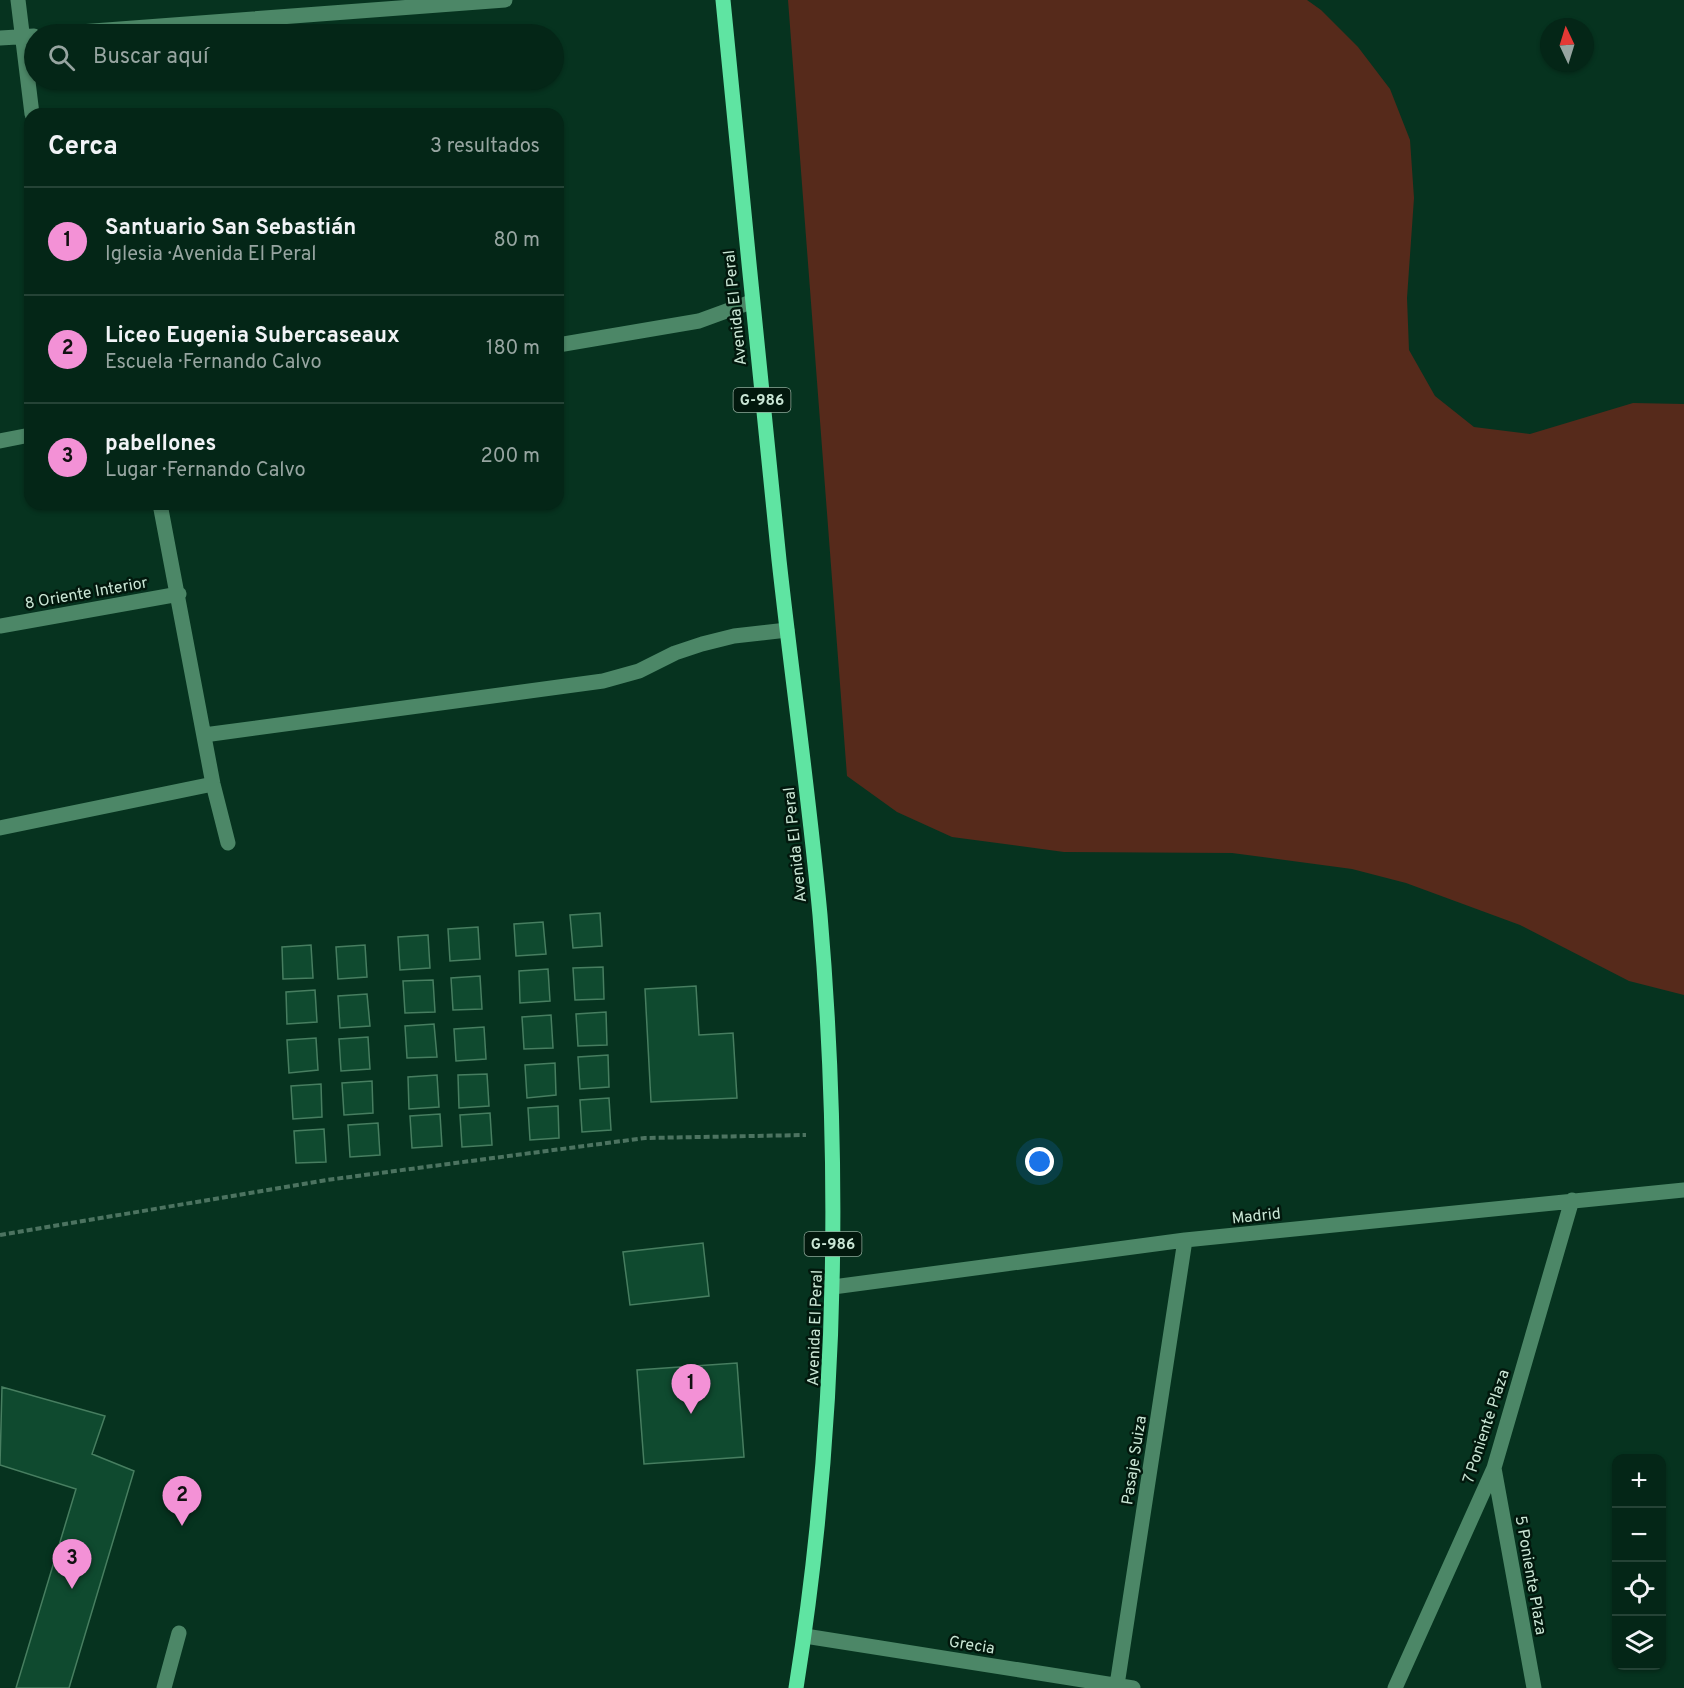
<!DOCTYPE html>
<html lang="es">
<head>
<meta charset="utf-8">
<style>
  :root { --surface:#042617; --page:#123224; --text:#f1f3f6; --muted:#97a5a1; --line:#254336; --accent:#f391d6 }
  body { margin:0; font-family:Overpass,sans-serif; background:var(--page); color:var(--text) }
  .controls { position:absolute; right:18px; bottom:18px; display:grid; overflow:hidden; border-radius:12px; box-shadow:0 2px 4px #0004 }
  .controls button { width:54px; height:54px; display:grid; place-items:center; padding:0; border:0; border-bottom:2px solid var(--line); background:var(--surface); color:var(--text); font:30px sans-serif }
  .compass { position:absolute; left:1540px; top:18px; width:54px; height:54px; border-radius:50%; background:var(--surface); box-shadow:0 2px 4px #0004; rotate:356deg }
  .you { position:absolute; left:1040px; top:1162px; width:21px; height:21px; margin:-15px; border:4px solid #fff; border-radius:50%; background:#1a73e8; box-shadow:0 0 0 9px #1a73e833 }
  .badge { display:grid; place-items:center; width:39px; height:39px; border-radius:50%; background:var(--accent); color:#111; font-size:20px; font-weight:700 }
  .pin { position:absolute; translate:-50% -50px; filter:drop-shadow(0 2px 3px #0008) }
  .pin::after { content:''; position:absolute; top:32px; width:21px; height:18px; background:inherit; clip-path:polygon(0 0,100% 0,50% 100%) }
  .list { margin:0; padding:0; list-style:none }
  h2 { display:flex; justify-content:space-between; align-items:center; height:78px; margin:0; padding:0 24px; font-size:26px }
  h2 small { font-size:20px; font-weight:400; color:var(--muted) }
  .list li { display:grid; grid-template-columns:39px 1fr auto; gap:18px; align-items:center; box-sizing:border-box; height:108px; padding:0 24px; border-top:2px solid var(--line) }
  .list b { display:block; font-size:22px; white-space:nowrap }
  .list p { margin:0; font-size:20px; white-space:nowrap; color:var(--muted) }
  .list em { font-size:20px; font-style:normal; color:var(--muted) }
  .icon { flex:none; width:33px; height:33px; fill:none; stroke:currentColor; stroke-width:2; stroke-linecap:round; stroke-linejoin:round }
  .map { position:relative; flex:none; width:1684px; height:1688px; overflow:hidden }
  .search { position:absolute; background:var(--surface); box-shadow:0 2px 4px #0004; left:24px; top:24px; width:540px; height:66px; display:flex; align-items:center; gap:15px; box-sizing:border-box; padding:0 21px; border-radius:33px; color:var(--muted); font-size:22px }
  .panel { position:absolute; background:var(--surface); box-shadow:0 2px 4px #0004; left:24px; top:108px; width:540px; height:402px; border-radius:18px }
  .map>svg:first-child { display:block }
  .green { fill:#562a1b }
  .building { fill:#0f4a2f; stroke:#477e60; stroke-width:1.5 }
  .lines { fill:none; stroke-linecap:round; stroke-linejoin:round }
  .path { stroke:#4c7360; stroke-width:4; stroke-dasharray:6 3; stroke-linecap:butt }
  .minor { stroke:#4c8767; stroke-width:15 }
  .major { stroke:#5fe4a2; stroke-width:15 }
  .labels { text-anchor:middle; stroke-width:5; stroke-linejoin:round; paint-order:stroke }
  .shield { fill:#02180d; stroke:#8ea899; stroke-width:1.5 }
  .shield-label { font-size:15px; font-weight:bold; fill:#cae6d5 }
  .street-label { font-size:16px; fill:#cae6d5; stroke:#02180d }
</style>
</head>
<body>
<div class="map">
<svg width="1684" height="1688" viewBox="0 0 1684 1688">
  <rect width="100%" height="100%" fill="#06331f"/>
  <path class="green" d="M788,0H1307L1321,10L1358,47L1390,89L1410,140L1414,198L1407,298L1409,350L1435,396L1474,427L1530,434L1633,403L1684,404V995L1629,981L1520,925L1406,883L1352,869L1232,853L1064,852L952,837L897,812L847,776Z"/>
  <path class="building" d="M600,913L602,946L573,948L570,915Z
    M543,922L546,954L516,956L514,924Z
    M478,927L480,959L450,961L448,929Z
    M428,935L430,968L400,970L398,937Z
    M311,945L313,978L283,979L282,947Z
    M365,945L367,977L338,979L336,947Z
    M603,967L604,999L575,1000L573,968Z
    M548,969L550,1001L520,1003L519,971Z
    M480,976L482,1009L453,1010L451,978Z
    M433,980L435,1012L405,1013L403,981Z
    M696,986L699,1035L733,1033L737,1098L651,1102L645,989Z
    M315,990L317,1022L287,1024L286,992Z
    M367,994L370,1026L340,1028L338,996Z
    M606,1012L607,1045L578,1046L576,1014Z
    M551,1015L553,1048L524,1049L522,1017Z
    M434,1024L437,1057L407,1058L405,1026Z
    M484,1027L486,1059L456,1061L454,1029Z
    M368,1037L370,1069L341,1071L339,1039Z
    M316,1038L318,1070L289,1073L287,1040Z
    M608,1055L609,1087L580,1089L578,1057Z
    M555,1063L556,1095L527,1098L525,1065Z
    M487,1074L489,1106L459,1108L458,1075Z
    M437,1075L439,1107L409,1109L408,1077Z
    M372,1081L373,1113L344,1115L342,1083Z
    M321,1084L322,1117L293,1119L291,1086Z
    M609,1098L611,1130L582,1132L580,1100Z
    M558,1106L559,1138L530,1140L528,1108Z
    M490,1113L492,1145L462,1147L460,1115Z
    M440,1114L442,1146L412,1148L410,1116Z
    M378,1123L380,1155L350,1157L348,1125Z
    M324,1129L326,1162L296,1163L294,1131Z
    M703,1243L709,1296L630,1305L623,1252Z
    M737,1363L744,1457L644,1464L637,1370Z
    M2,1387L105,1416L92,1454L134,1471L69,1688H16L76,1489L0,1465Z"/>
  <g class="lines">
    <path class="path" d="M0,1235L327,1180L645,1138L806,1135"/>
    <path class="minor" d="M18,0L32,114
      M53,34L505,0
      M0,38L34,36
      M558,345L699,321L751,302
      M0,441L30,435
      M160,504L213,784L228,843
      M0,626L179,594
      M204,735L603,681L639,671L675,653L702,644L734,636L787,630
      M0,828L213,784
      M833,1287L1185,1240L1684,1190
      M1494,1468L1534,1688
      M805,1636L1133,1688
      M1117,1685L1185,1240
      M164,1688L179,1633
      M1395,1688L1494,1468L1572,1200"/>
    <path class="major" d="M723,0C742,187 759,373 779,560C792,678 809,796 820,915C842,1173 837,1432 796,1688"/>
  </g>
  <g class="labels">
    <g class="shield">
      <rect x="733.5" y="388" width="57" height="24" rx="4.5"/>
      <rect x="804.5" y="1232" width="57" height="24" rx="4.5"/>
    </g>
    <g class="shield-label">
      <text x="762" y="405">G-986</text>
      <text x="833" y="1249">G-986</text>
    </g>
    <g class="street-label">
      <text transform="translate(734 308) rotate(-96)" y="6">Avenida El Peral</text>
      <text transform="translate(86 592) rotate(-10)" y="6">8 Oriente Interior</text>
      <text transform="translate(794 845) rotate(-96)" y="6">Avenida El Peral</text>
      <text transform="translate(1256 1215) rotate(-6)" y="6">Madrid</text>
      <text transform="translate(814 1328) rotate(-88)" y="6">Avenida El Peral</text>
      <text transform="translate(1485 1426) rotate(-72)" y="6">7 Poniente Plaza</text>
      <text transform="translate(1133 1460) rotate(-81)" y="6">Pasaje Suiza</text>
      <text transform="translate(1532 1575) rotate(80)" y="6">5 Poniente Plaza</text>
      <text transform="translate(972 1644) rotate(9)" y="6">Grecia</text>
    </g>
  </g>
</svg>
<div class="controls">
<button>+</button>
<button>−</button>
<button><svg class="icon" aria-label="locate" viewBox="0 0 24 24"><circle cx="12" cy="12" r="6"/><path d="M12 2v4M12 18v4M2 12h4M18 12h4"/></svg></button>
<button><svg class="icon" aria-label="layers" viewBox="0 0 24 24"><path d="M12 4l9 5-9 5-9-5zM3 14l9 5 9-5"/></svg></button>
</div>
<svg class="compass" viewBox="-18 -18 36 36"><path d="M0-13l5 13h-10z" fill="#e53935"/><path d="M0 13l5-13h-10z" fill="#97a5a1"/></svg>
<div class="you"></div>
<div class="pin badge" style="left:691px;top:1414px">1</div>
<div class="pin badge" style="left:182px;top:1526px">2</div>
<div class="pin badge" style="left:72px;top:1589px">3</div>
<div class="search"><svg class="icon" aria-label="search" viewBox="0 0 24 24"><circle cx="10" cy="10" r="6"/><path d="M15 15l6 6"/></svg>Buscar aquí</div>
<section class="panel">
<h2>Cerca<small>3 resultados</small></h2>
<ul class="list">
<li><span class="badge">1</span><div><b>Santuario San Sebastián</b><p>Iglesia · Avenida El Peral</p></div><em>80 m</em></li>
<li><span class="badge">2</span><div><b>Liceo Eugenia Subercaseaux</b><p>Escuela · Fernando Calvo</p></div><em>180 m</em></li>
<li><span class="badge">3</span><div><b>pabellones</b><p>Lugar · Fernando Calvo</p></div><em>200 m</em></li>
</ul>
</section>
</div>
</body>
</html>
